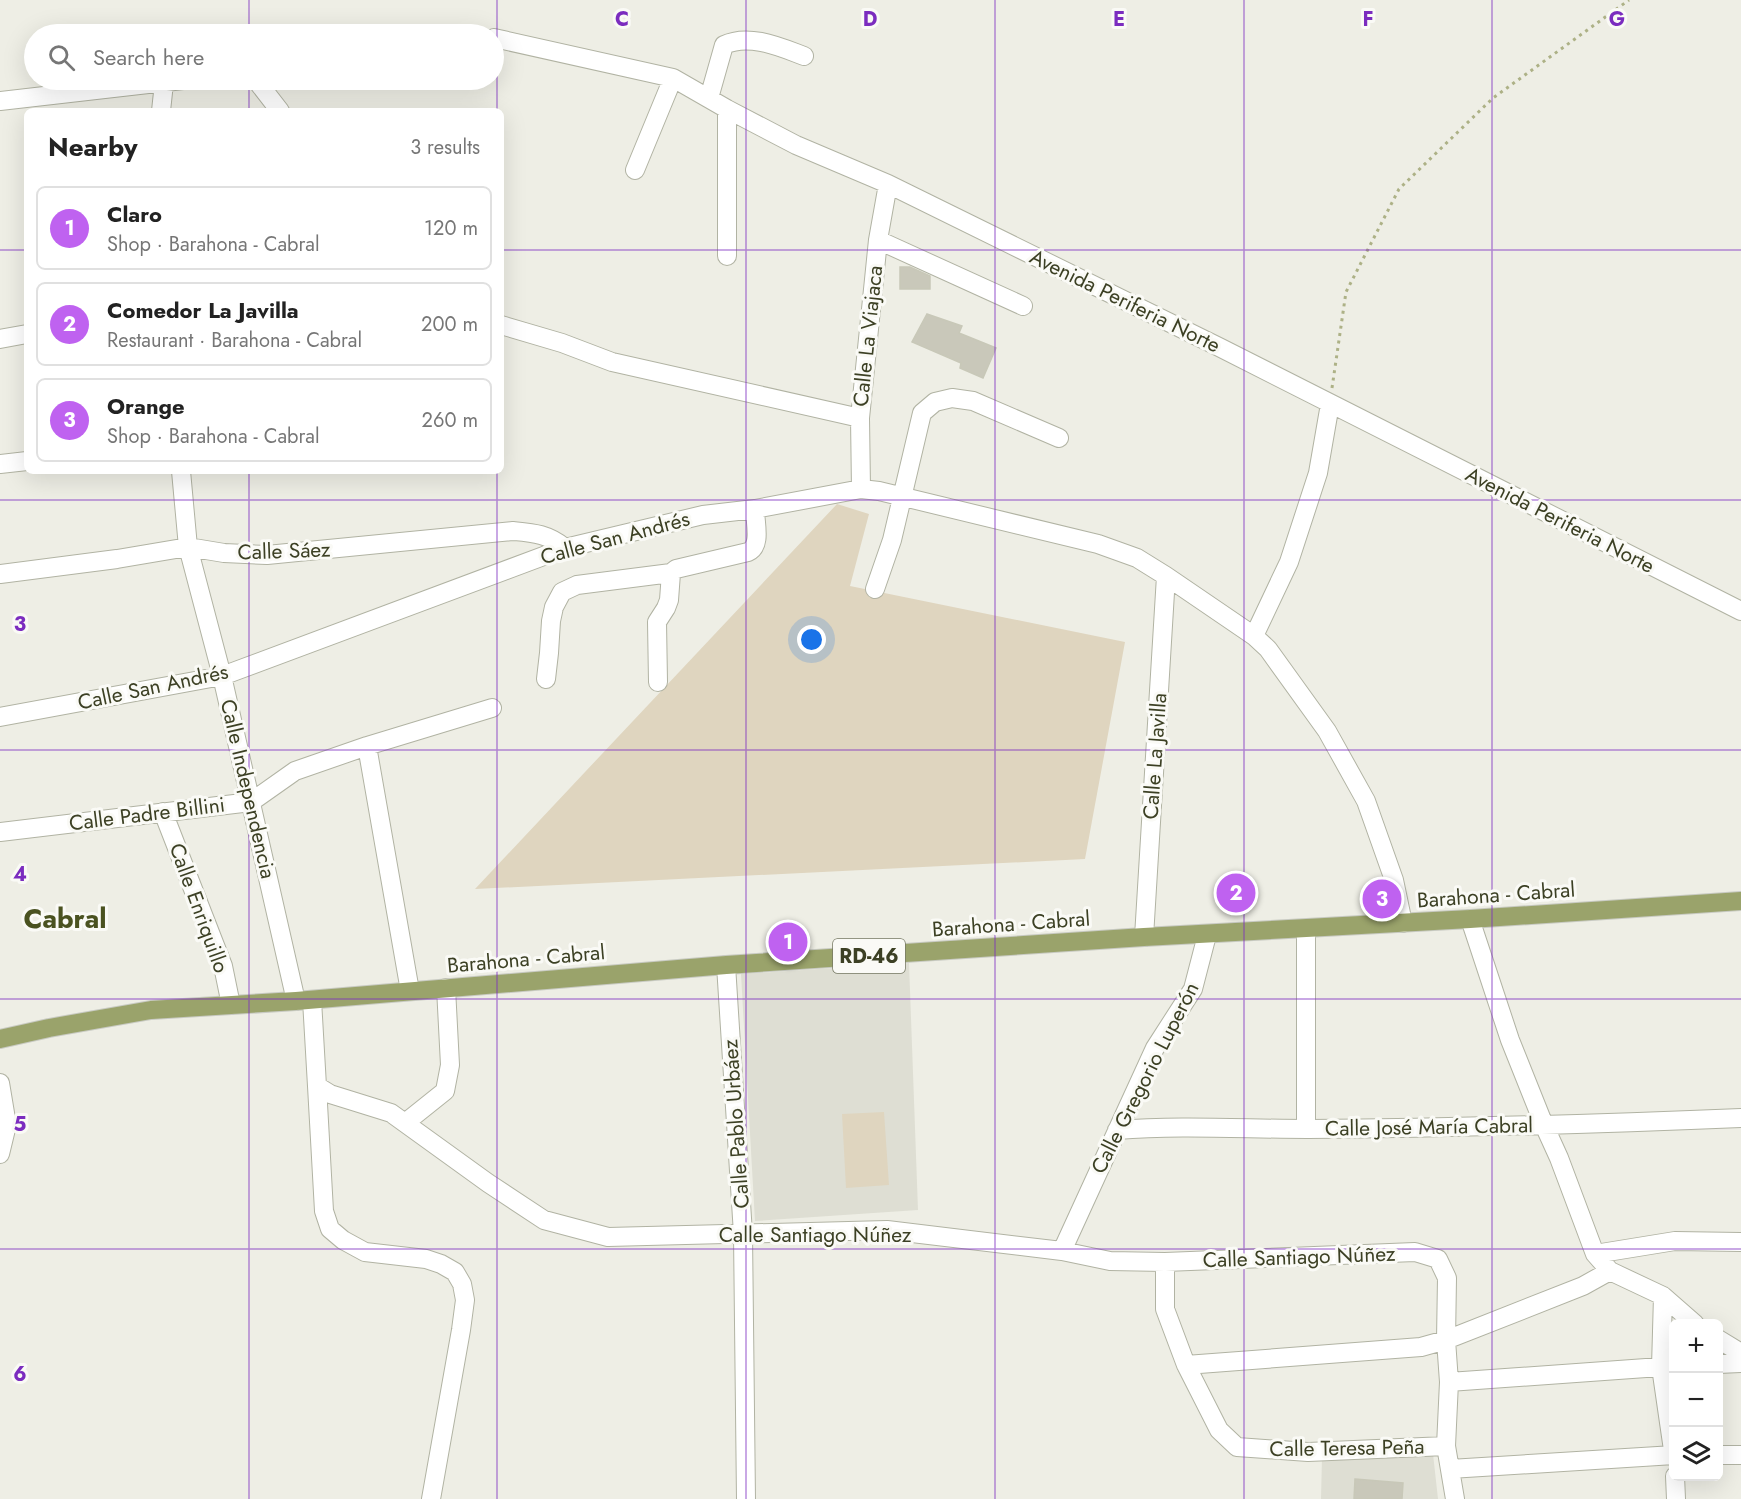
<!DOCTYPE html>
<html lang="en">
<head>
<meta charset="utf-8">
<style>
  :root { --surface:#fff; --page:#f6f6f6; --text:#222; --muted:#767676; --line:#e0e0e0; --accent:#bf62f0 }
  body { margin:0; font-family:Jost,sans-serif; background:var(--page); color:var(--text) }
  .controls { position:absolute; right:18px; bottom:18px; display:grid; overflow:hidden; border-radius:9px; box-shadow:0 6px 24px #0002 }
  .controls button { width:54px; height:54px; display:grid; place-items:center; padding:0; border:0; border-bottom:2px solid var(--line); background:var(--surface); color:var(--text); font:30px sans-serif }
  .you { position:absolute; left:812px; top:640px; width:21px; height:21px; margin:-15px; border:4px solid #fff; border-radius:50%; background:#1a73e8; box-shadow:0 0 0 9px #1a73e833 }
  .badge { display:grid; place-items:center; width:39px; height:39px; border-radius:50%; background:var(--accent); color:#fff; font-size:20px; font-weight:700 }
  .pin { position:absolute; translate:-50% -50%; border:3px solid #fff; box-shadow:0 2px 6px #0006 }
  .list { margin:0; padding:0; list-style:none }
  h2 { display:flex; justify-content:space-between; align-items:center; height:78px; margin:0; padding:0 24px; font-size:26px }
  h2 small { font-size:20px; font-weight:400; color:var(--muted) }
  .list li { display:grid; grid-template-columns:39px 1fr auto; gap:18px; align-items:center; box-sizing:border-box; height:84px; margin:0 12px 12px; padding:0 12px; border:2px solid var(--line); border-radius:9px }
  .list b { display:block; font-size:22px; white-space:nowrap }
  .list p { margin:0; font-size:20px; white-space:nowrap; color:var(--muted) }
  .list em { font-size:20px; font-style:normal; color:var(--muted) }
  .icon { flex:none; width:33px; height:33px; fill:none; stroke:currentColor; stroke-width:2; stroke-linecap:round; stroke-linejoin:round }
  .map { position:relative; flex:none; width:1741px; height:1499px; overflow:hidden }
  .search { position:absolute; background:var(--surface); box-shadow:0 6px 24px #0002; left:24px; top:24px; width:480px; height:66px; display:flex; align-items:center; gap:15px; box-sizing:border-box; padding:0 21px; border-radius:33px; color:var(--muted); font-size:22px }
  .panel { position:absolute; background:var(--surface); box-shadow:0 6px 24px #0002; left:24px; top:108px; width:480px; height:366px; border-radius:9px }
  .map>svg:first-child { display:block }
  .built { fill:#deded3 }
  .green { fill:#dfd5bf }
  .building { fill:#c9c8ba; stroke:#c8c8b8; stroke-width:1.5 }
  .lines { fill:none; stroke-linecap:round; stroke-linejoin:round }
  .minor-casing { stroke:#b1b3a3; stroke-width:20 }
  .primary-casing { stroke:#c8cac2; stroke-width:20 }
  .path { stroke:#adb186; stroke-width:3; stroke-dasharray:3 4.5; stroke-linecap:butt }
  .minor { stroke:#fff; stroke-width:18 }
  .primary { stroke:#9aa36b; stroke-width:18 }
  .grid { fill:none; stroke:#7b2cbf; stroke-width:1.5; stroke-opacity:0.55 }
  .labels { text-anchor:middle; stroke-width:6; stroke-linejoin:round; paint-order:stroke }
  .shield { fill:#fafaf6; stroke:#757863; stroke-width:1.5 }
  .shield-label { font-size:20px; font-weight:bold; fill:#3c4024 }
  .street-label { font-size:21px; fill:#3c4024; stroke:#fafaf6 }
  .district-label { font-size:27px; font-weight:bold; fill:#4a5220; stroke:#fafaf6 }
  .grid-label { font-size:20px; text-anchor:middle; font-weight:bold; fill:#7b2cbf; stroke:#fafaf6; stroke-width:6; stroke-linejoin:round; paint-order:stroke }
</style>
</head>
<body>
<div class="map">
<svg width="1741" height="1499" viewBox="0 0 1741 1499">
  <rect width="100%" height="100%" fill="#eeeee5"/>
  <path class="built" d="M909,963L918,1210L755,1221L741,974Z
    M1433,1454L1438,1499H1321L1322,1457Z"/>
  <path class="green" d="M837,504L869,514L850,586L1125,642L1085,859L475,889Z
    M884,1112L889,1185L846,1188L842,1114Z"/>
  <path class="building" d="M900,267H910L930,276V289H900Z
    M927,314L962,326L959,333L996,348L983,378L960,368L961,363L912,342Z
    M1355,1479L1403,1483L1402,1499H1354Z"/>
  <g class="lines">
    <defs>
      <path id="minor" d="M494,38L673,78L727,109L796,145L888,184L1219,347L1741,611
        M256,80L280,111
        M709,98L724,45C749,33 780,47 804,56
        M0,101L183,80
        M727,109V256
        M161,111L164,83
        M635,170L673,78
        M878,240L1023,306
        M501,325L562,343L612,362L860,418
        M0,339L27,334
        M0,464L27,461
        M181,471L188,547L222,676L296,1001
        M861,489L860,418L878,240L888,184
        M0,574L117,559L188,547L224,553L267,555L513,531C534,533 548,534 565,548
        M875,589L892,540L922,413L935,402L952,398L973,401L1059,438
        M1254,636L1289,562L1318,473L1330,404
        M546,679L549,653L551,621L554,607L562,592L577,585L671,573
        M658,682L657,622L666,608L669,600L671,573L676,569L748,552C762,546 755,523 755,509
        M0,717L222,676L565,548L703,515L755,509L861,489L879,491L1098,544L1137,558L1166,576L1254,636L1268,649L1327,731L1366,801L1394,880L1403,923
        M367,746L410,991
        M163,812L223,966L231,1005
        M0,832L251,802L295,771L367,746L492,708
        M1470,919L1510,1040L1544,1125L1559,1158L1595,1254L1610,1271L1663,1296L1695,1324
        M1306,929V1129
        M1144,937L1166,576
        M726,965L743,1234L746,1499
        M312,1000L317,1086L330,1094L391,1113L488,1183L544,1220L608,1237L887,1230L1062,1251L1110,1261L1165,1262L1415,1252L1438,1259L1447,1278L1446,1340L1449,1382L1446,1446L1455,1499
        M0,1083L7,1125L0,1154
        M317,1086L324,1211L330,1229L343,1240L365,1252L426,1259L441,1264L455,1272L462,1284L465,1300L461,1330L431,1499
        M405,1123L445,1091L450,1065L446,988
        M1117,1130C1180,1125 1244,1129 1308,1129C1452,1128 1597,1124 1741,1118
        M1062,1251L1155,1048L1193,989L1207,935
        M1595,1254L1675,1241L1741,1242
        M1165,1262V1309L1186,1365L1219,1430L1237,1447L1308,1452L1446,1446
        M1663,1296L1661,1367L1674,1457
        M1718,1339L1741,1353
        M1718,1364L1741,1363
        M1186,1365L1421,1347L1446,1340L1583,1286L1610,1271
        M1449,1382L1674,1366
        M1718,1455H1741
        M1450,1469L1674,1455
        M1675,1476L1676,1499"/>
      <path id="primary" d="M0,1039L49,1028L151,1010L296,1001L726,965L1144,937L1470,919L1741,901"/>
    </defs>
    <use href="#minor" class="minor-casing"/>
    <use href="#primary" class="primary-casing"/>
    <path class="path" d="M1332,388L1346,292L1399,189L1493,98L1629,0"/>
    <use href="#minor" class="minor"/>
    <use href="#primary" class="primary"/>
  </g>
  <path class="grid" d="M249,0V34M497,0V111M746,0V1499M995,0V1499M1244,0V1499M1492,0V1499M249,80V111M0,250H27M501,250H1741M249,471V1499M497,471V1499M0,500H1741M0,750H1741M0,999H1741M0,1249H1741"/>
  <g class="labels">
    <rect class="shield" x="833" y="939" width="72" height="34" rx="4.5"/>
    <g class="shield-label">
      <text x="869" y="963">RD-46</text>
    </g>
    <g class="street-label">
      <text transform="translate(1125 301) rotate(26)" y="7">Avenida Periferia Norte</text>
      <text transform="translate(868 336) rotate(-84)" y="7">Calle La Viajaca</text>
      <text transform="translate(1560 520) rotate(27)" y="7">Avenida Periferia Norte</text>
      <text transform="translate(615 538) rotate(-15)" y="7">Calle San Andrés</text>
      <text transform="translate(284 551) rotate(-2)" y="7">Calle Sáez</text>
      <text transform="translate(153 687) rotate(-12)" y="7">Calle San Andrés</text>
      <text transform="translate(1155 756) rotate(-86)" y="7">Calle La Javilla</text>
      <text transform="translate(248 789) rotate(77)" y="7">Calle Independencia</text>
      <text transform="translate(147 814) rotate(-7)" y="7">Calle Padre Billini</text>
      <text transform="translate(1496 895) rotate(-4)" y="7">Barahona - Cabral</text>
      <text transform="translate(199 908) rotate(70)" y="7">Calle Enriquillo</text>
      <text transform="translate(1011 924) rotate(-4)" y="7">Barahona - Cabral</text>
      <text transform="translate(526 959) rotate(-5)" y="7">Barahona - Cabral</text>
      <text transform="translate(1145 1078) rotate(-63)" y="7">Calle Gregorio Luperón</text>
      <text transform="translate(736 1124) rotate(-94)" y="7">Calle Pablo Urbáez</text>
      <text transform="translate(1429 1127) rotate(-1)" y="7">Calle José María Cabral</text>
      <text x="815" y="1242">Calle Santiago Núñez</text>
      <text transform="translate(1299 1257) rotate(-2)" y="7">Calle Santiago Núñez</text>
      <text transform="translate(1347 1448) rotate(-1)" y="7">Calle Teresa Peña</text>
    </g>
    <g class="district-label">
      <text x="65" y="928">Cabral</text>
    </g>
  </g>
  <g class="grid-label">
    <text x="622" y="26">C</text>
    <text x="870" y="26">D</text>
    <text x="1119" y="26">E</text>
    <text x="1368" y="26">F</text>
    <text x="1617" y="26">G</text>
    <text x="20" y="631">3</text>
    <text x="20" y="881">4</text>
    <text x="20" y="1131">5</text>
    <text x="20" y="1381">6</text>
  </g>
</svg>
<div class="controls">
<button>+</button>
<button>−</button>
<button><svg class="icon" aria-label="layers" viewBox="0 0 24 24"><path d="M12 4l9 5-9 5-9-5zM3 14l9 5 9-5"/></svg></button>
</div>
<div class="you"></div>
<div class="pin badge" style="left:788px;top:942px">1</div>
<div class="pin badge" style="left:1236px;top:893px">2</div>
<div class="pin badge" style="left:1382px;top:899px">3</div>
<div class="search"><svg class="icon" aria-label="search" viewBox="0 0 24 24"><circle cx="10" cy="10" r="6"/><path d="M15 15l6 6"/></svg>Search here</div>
<section class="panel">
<h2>Nearby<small>3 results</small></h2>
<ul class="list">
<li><span class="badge">1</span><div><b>Claro</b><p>Shop · Barahona - Cabral</p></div><em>120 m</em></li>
<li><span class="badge">2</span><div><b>Comedor La Javilla</b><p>Restaurant · Barahona - Cabral</p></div><em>200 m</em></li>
<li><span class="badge">3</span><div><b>Orange</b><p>Shop · Barahona - Cabral</p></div><em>260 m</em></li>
</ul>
</section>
</div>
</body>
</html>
